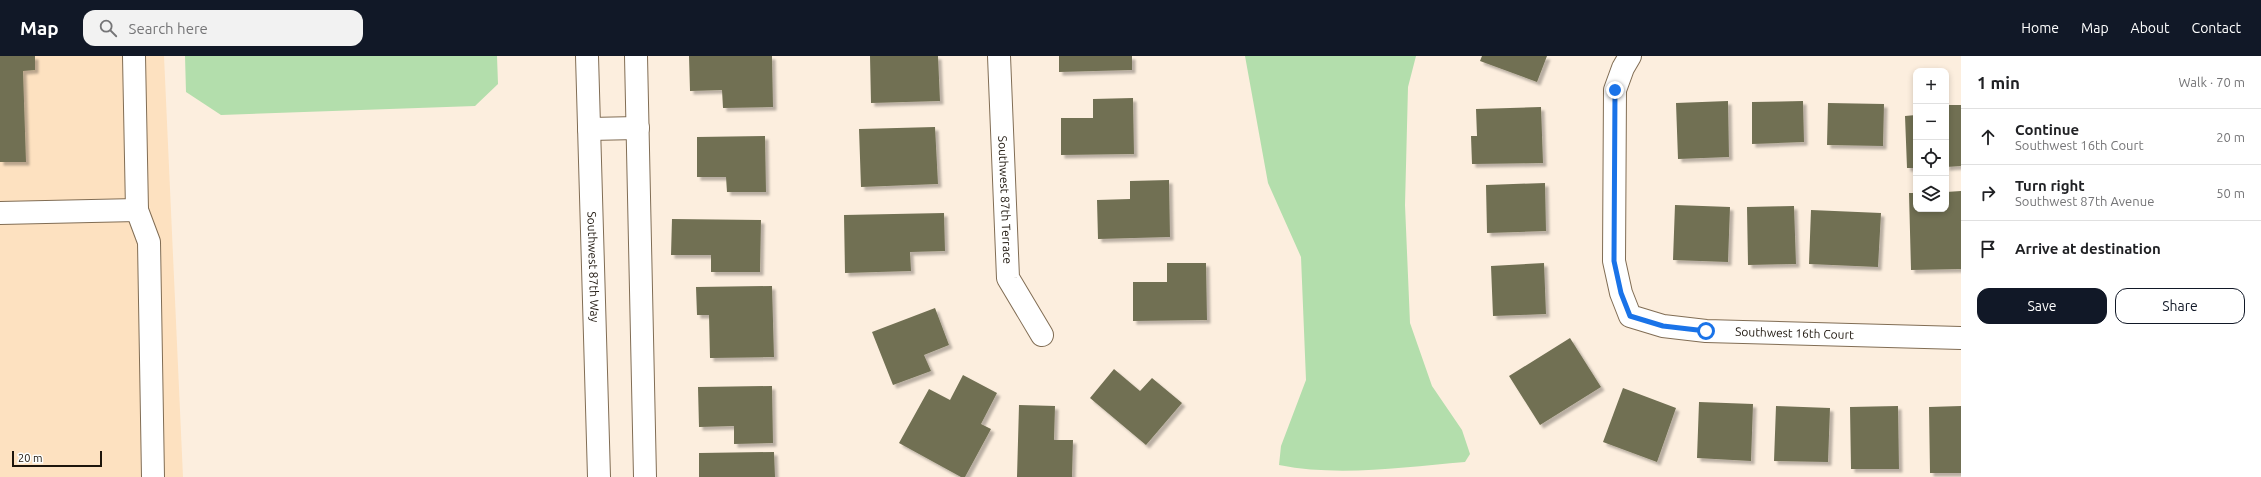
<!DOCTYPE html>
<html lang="en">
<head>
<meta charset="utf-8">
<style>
  :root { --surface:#fff; --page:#f2f2f2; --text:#202124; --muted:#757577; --line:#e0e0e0; --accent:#111827 }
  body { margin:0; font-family:Ubuntu,sans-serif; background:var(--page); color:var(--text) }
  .controls { position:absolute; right:12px; top:12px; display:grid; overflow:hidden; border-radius:8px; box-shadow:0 2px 6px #0003 }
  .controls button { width:36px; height:36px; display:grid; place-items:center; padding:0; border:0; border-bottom:1px solid var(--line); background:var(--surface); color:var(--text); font:20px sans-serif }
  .scale { position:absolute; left:12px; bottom:10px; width:90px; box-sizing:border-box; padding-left:4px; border:2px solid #1d150c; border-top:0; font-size:11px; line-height:14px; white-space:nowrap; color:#1d150c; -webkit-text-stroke:3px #fdfefd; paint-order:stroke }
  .stop { position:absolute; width:12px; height:12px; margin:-9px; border:3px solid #1a73e8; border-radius:50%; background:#fff }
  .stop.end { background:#1a73e8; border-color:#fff; box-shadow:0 1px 4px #0008 }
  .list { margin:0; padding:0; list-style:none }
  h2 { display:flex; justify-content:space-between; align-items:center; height:52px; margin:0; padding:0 16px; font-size:17px }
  h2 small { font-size:13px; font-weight:400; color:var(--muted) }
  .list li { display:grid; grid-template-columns:26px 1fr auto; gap:12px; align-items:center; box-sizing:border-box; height:56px; padding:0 16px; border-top:1px solid var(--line) }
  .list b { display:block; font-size:15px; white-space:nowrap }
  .list p { margin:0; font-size:13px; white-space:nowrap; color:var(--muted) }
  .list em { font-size:13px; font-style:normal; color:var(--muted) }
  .actions { display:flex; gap:8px; padding:12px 16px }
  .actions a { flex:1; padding:9px 0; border:1px solid var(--accent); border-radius:12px; text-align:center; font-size:14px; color:var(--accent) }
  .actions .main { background:var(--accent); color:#fff }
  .icon { flex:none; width:22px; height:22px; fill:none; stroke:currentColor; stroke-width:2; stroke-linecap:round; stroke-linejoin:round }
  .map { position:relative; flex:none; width:1961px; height:421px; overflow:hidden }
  header { display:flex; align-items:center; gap:24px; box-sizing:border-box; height:56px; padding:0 20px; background:var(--accent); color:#fff }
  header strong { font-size:19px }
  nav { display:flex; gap:22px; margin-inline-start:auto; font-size:14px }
  .search { width:280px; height:36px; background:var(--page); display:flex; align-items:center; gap:10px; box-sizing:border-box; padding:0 14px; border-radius:12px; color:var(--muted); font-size:15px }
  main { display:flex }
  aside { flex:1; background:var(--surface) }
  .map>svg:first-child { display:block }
  .built { fill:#fde1c0 }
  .water { fill:#b3deac }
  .building { fill:#717053; filter:url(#shadow) }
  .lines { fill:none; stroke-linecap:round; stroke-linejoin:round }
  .minor-casing { stroke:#816d54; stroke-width:24 }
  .minor { stroke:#fff; stroke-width:22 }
  .route { stroke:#1a73e8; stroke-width:5 }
  .labels { text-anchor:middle; stroke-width:3; stroke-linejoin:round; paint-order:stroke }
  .street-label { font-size:12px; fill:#1d150c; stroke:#fdfefd }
</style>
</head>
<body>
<header>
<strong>Map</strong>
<div class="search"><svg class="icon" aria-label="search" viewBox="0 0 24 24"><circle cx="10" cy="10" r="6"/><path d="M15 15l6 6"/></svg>Search here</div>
<nav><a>Home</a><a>Map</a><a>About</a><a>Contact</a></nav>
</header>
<main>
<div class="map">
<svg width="1961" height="421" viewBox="0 0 1961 421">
  <defs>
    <filter id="shadow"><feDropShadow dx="3.5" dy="3.5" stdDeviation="1" flood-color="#0004"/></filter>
  </defs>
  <rect width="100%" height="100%" fill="#fceede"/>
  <path class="built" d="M0,0H164L183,421H0Z"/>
  <path class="water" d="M185,0H497L498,28L475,50L221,59L186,36Z
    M1245,0H1416L1408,31L1405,149L1410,267L1432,330L1462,374L1470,398L1465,406C1404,411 1339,421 1279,409L1281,390L1306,324L1301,201L1268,127Z"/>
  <path class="building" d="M0,0H35V14L23,15L26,106H0Z
    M689,0H772L773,51L723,52L722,34L690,35Z
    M870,0H938L940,45L871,47Z
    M1059,0H1132V14L1059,16Z
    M1482,0H1547L1537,26L1480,5Z
    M1133,42L1134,98L1061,99V62H1093V43Z
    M1728,45L1729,101L1678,103L1676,47Z
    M1803,45L1804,86L1752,88V46Z
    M1828,47L1884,48L1883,90L1827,89Z
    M1946,49H1961V110L1946,111Z
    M1541,51L1543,107L1472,108L1471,80H1477L1476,53Z
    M1916,59V112H1907L1905,60Z
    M935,71L938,128L861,131L859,73Z
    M765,80L766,136H727L726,121H697V81Z
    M1169,124L1170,181L1098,183L1097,144L1130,143V125Z
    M1545,127L1546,175L1487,177L1486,129Z
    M1961,135V213L1911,214L1909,137H1916V153H1946V136Z
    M1675,149L1730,151L1728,206L1673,204Z
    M1794,150L1796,208L1748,209L1747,151Z
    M1811,154L1881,157L1878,211L1809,208Z
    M944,157L945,195L910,196L911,215L845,217L844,159Z
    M672,163L761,164L760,216H711V199H671Z
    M1167,207H1206L1207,264L1133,265V226H1167Z
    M1544,207L1546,258L1493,260L1491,210Z
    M772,230L774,301L710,302L709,259H697L696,231Z
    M935,252L949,289L924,299L931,315L893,329L872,276Z
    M1570,282L1601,331L1540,369L1509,320Z
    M1114,313L1140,335L1152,322L1182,347L1146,389L1090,342Z
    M963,319L997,337L981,368L991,373L965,421H961L899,387L929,333L950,344Z
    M772,330L773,387L734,388V370L699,371L698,331Z
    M1623,332L1676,352L1657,406L1603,386Z
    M1699,346L1753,348L1751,405L1697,402Z
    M1019,349L1055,350L1054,384H1073L1072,421H1017Z
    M1776,350L1830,352L1828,406L1774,405Z
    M1898,350L1899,413H1851L1850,351Z
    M1961,350V417H1930L1929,351Z
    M774,396L775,421H699V397Z"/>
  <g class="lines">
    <defs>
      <g id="minor">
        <path d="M134,0L137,154L149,186L153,421"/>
        <path id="s1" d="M587,0L599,421"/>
        <path d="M636,0L645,421"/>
        <path id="s2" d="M999,0L1008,222L1042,279"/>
        <path id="s3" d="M1630,0L1623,12L1615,34L1614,205L1621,237L1630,260L1663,270L1706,275L1961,282"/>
        <path d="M589,73L638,72"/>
        <path d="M0,157L137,154"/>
      </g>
    </defs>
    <use href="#minor" class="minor-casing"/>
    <use href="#minor" class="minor"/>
  </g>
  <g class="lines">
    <path class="route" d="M1615,34L1614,205L1621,237L1630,260L1663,270L1706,275"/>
  </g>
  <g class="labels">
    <g class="street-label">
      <text dy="4" stroke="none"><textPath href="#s2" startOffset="144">Southwest 87th Terrace</textPath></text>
      <text dy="4" stroke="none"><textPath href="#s1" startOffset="211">Southwest 87th Way</textPath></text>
      <text dy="4" stroke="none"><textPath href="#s3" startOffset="432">Southwest 16th Court</textPath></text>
    </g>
  </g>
</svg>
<div class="controls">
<button>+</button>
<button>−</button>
<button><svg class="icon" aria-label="locate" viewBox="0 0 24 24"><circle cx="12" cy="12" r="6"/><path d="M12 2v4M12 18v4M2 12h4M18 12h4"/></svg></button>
<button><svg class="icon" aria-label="layers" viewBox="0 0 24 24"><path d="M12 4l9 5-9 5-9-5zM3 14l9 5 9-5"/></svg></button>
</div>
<div class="scale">20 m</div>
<div class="stop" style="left:1706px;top:275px"></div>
<div class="stop end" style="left:1615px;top:34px"></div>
</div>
<aside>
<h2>1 min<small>Walk · 70 m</small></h2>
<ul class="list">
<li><svg class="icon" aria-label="ahead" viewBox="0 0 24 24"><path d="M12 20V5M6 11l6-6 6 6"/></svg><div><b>Continue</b><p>Southwest 16th Court</p></div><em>20 m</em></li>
<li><svg class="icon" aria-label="right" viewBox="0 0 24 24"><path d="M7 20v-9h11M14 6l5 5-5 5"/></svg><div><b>Turn right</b><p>Southwest 87th Avenue</p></div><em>50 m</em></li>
<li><svg class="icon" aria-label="arrive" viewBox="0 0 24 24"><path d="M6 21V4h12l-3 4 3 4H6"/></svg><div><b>Arrive at destination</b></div></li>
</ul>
<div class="actions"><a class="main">Save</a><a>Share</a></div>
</aside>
</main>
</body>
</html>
